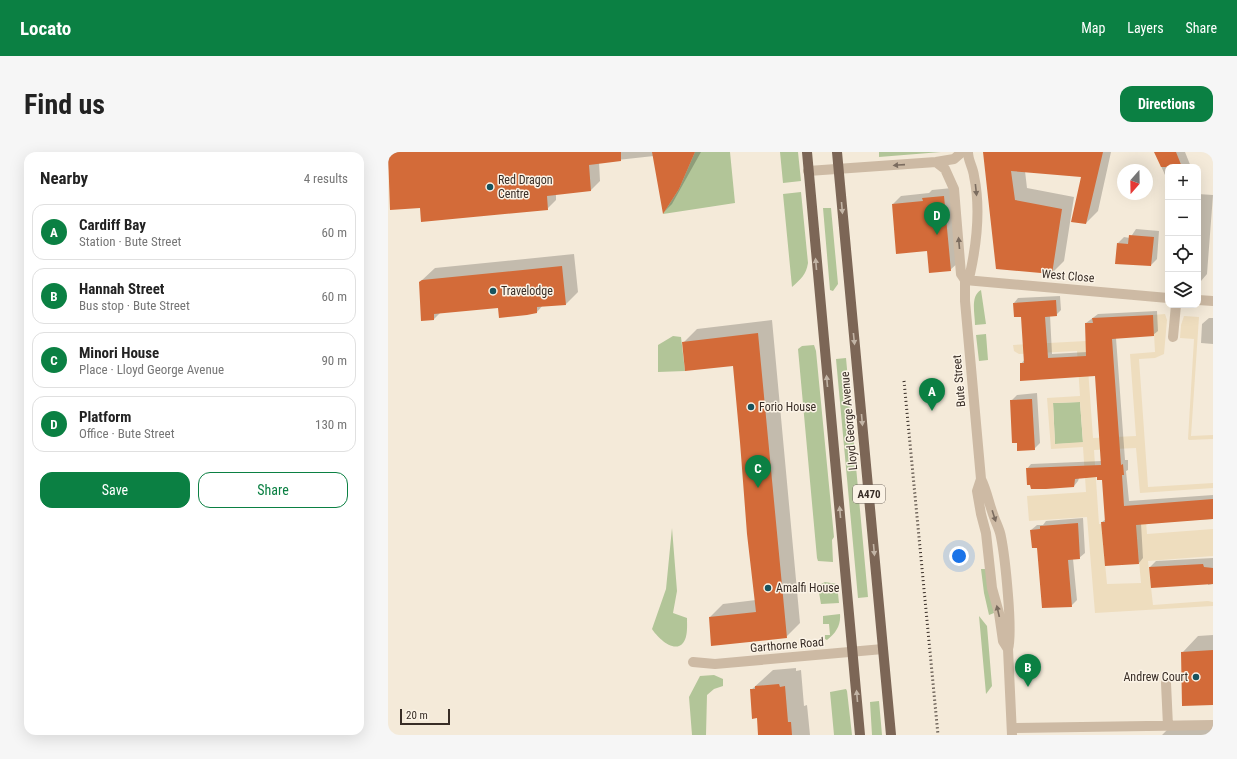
<!DOCTYPE html>
<html lang="en">
<head>
<meta charset="utf-8">
<style>
  :root { --surface:#fff; --page:#f6f6f6; --text:#222; --muted:#767676; --line:#e0e0e0; --accent:#0b8043 }
  body { margin:0; font-family:"Roboto Condensed",sans-serif; background:var(--page); color:var(--text) }
  .controls { position:absolute; right:12px; top:12px; display:grid; overflow:hidden; border-radius:8px; box-shadow:0 4px 16px #0002 }
  .controls button { width:36px; height:36px; display:grid; place-items:center; padding:0; border:0; border-bottom:1px solid var(--line); background:var(--surface); color:var(--text); font:20px sans-serif }
  .compass { position:absolute; left:729px; top:12px; width:36px; height:36px; border-radius:50%; background:var(--surface); box-shadow:0 4px 16px #0002; rotate:200deg }
  .scale { position:absolute; left:12px; bottom:10px; width:50px; box-sizing:border-box; padding-left:4px; border:2px solid #382d26; border-top:0; font-size:11px; line-height:14px; white-space:nowrap; color:#382d26; -webkit-text-stroke:3px #fbf3e6; paint-order:stroke }
  .you { position:absolute; left:571px; top:404px; width:14px; height:14px; margin:-10px; border:3px solid #fff; border-radius:50%; background:#1a73e8; box-shadow:0 0 0 6px #1a73e833 }
  .badge { display:grid; place-items:center; width:26px; height:26px; border-radius:50%; background:var(--accent); color:#fff; font-size:13px; font-weight:700 }
  .pin { position:absolute; translate:-50% -33px; filter:drop-shadow(0 1px 2px #0008) }
  .pin::after { content:''; position:absolute; top:21px; width:14px; height:12px; background:inherit; clip-path:polygon(0 0,100% 0,50% 100%) }
  .list { margin:0; padding:0; list-style:none }
  h2 { display:flex; justify-content:space-between; align-items:center; height:52px; margin:0; padding:0 16px; font-size:17px }
  h2 small { font-size:13px; font-weight:400; color:var(--muted) }
  .list li { display:grid; grid-template-columns:26px 1fr auto; gap:12px; align-items:center; box-sizing:border-box; height:56px; margin:0 8px 8px; padding:0 8px; border:1px solid var(--line); border-radius:12px }
  .list b { display:block; font-size:15px; white-space:nowrap }
  .list p { margin:0; font-size:13px; white-space:nowrap; color:var(--muted) }
  .list em { font-size:13px; font-style:normal; color:var(--muted) }
  .actions { display:flex; gap:8px; padding:12px 16px }
  .actions a { flex:1; padding:9px 0; border:1px solid var(--accent); border-radius:12px; text-align:center; font-size:14px; color:var(--accent) }
  .actions .main { background:var(--accent); color:#fff }
  .icon { flex:none; width:22px; height:22px; fill:none; stroke:currentColor; stroke-width:2; stroke-linecap:round; stroke-linejoin:round }
  .map { position:relative; flex:none; width:825px; height:583px; overflow:hidden; border-radius:12px }
  header { display:flex; align-items:center; gap:24px; box-sizing:border-box; height:56px; padding:0 20px; background:var(--accent); color:#fff }
  header strong { font-size:19px }
  nav { display:flex; gap:22px; margin-inline-start:auto; font-size:14px }
  .intro { display:flex; align-items:center; justify-content:space-between; box-sizing:border-box; height:96px; padding:0 24px }
  h1 { margin:0; font-size:28px }
  .button { padding:10px 18px; border-radius:12px; background:var(--accent); color:#fff; font-size:14px; font-weight:700 }
  main { display:flex; gap:24px; padding:0 24px }
  aside { flex:1; background:var(--surface); border-radius:12px; box-shadow:0 4px 16px #0002 }
  .map>svg:first-child { display:block }
  .green { fill:#b2c598 }
  .plaza { fill:#eeddbe; fill-rule:evenodd }
  .shadow { fill:#0003 }
  .building { fill:#d36b39 }
  .lines { fill:none; stroke-linecap:round; stroke-linejoin:round }
  .street { stroke:#cdbaa4; stroke-width:10 }
  .primary { stroke:#7c6656; stroke-width:10 }
  .rail { stroke:#382d26; stroke-width:3; stroke-dasharray:1 3; stroke-linecap:butt }
  .oneway { fill:#7b6c5f }
  .oneway2 { fill:#c2b4a5 }
  .poi-dot { fill:#17535e; stroke:#fbf3e6; stroke-width:1.5 }
  .labels { text-anchor:middle; stroke-width:3; stroke-linejoin:round; paint-order:stroke }
  .shield { fill:#fbf3e6; stroke:#726860; stroke-width:1 }
  .shield-label { font-size:11px; font-weight:bold; fill:#382d26 }
  .poi-label { font-size:12px; fill:#382d26; stroke:#fbf3e6; text-anchor:start }
  .street-label { font-size:12px; fill:#382d26; stroke:#fbf3e6 }
</style>
</head>
<body>
<header>
<strong>Locato</strong>
<nav><a>Map</a><a>Layers</a><a>Share</a></nav>
</header>
<div class="intro"><h1>Find us</h1><a class="button">Directions</a></div>
<main>
<aside>
<h2>Nearby<small>4 results</small></h2>
<ul class="list">
<li><span class="badge">A</span><div><b>Cardiff Bay</b><p>Station · Bute Street</p></div><em>60 m</em></li>
<li><span class="badge">B</span><div><b>Hannah Street</b><p>Bus stop · Bute Street</p></div><em>60 m</em></li>
<li><span class="badge">C</span><div><b>Minori House</b><p>Place · Lloyd George Avenue</p></div><em>90 m</em></li>
<li><span class="badge">D</span><div><b>Platform</b><p>Office · Bute Street</p></div><em>130 m</em></li>
</ul>
<div class="actions"><a class="main">Save</a><a>Share</a></div>
</aside>
<div class="map">
<svg width="825" height="583" viewBox="0 0 825 583">
  <rect width="100%" height="100%" fill="#f4ead9"/>
  <path class="green" d="M307,0H342L347,51L275,62L291,37Z
    M392,0H410L413,29L395,31Z
    M491,0H553L491,5Z
    M413,40L420,111C418,123 413,127 404,135L395,42Z
    M435,56H443L450,132L445,139L442,138Z
    M593,138L598,172L587,173C587,162 582,144 593,138Z
    M598,182L600,208L591,209L588,183Z
    M285,184L293,185L297,219L270,220V193Z
    M426,193L428,199L446,385L444,388L445,410L430,409L429,406L410,197L414,194Z
    M458,206L480,445L470,446L448,207Z
    M692,250L695,291L667,292L665,251Z
    M284,376L289,439L285,461L299,466C299,473 300,485 295,491C286,502 269,485 264,477L278,437Z
    M593,417H598L606,461L601,463L596,441Z
    M437,430L449,432L451,451L433,452L430,435L431,433Z
    M452,462C453,473 448,481 439,488L437,487V483H442L441,472H435V464Z
    M591,464L599,474L604,534L598,542Z
    M326,523L335,527V534L326,537L319,543L318,583H304L301,545L312,524Z
    M458,537L459,539L464,583H446L442,540Z
    M491,549L494,583H484L482,550Z"/>
  <path class="plaza" d="M777,162L779,168L776,202L767,206L751,207L760,335L825,331V336L752,341L748,296L706,298L711,372L758,369L759,382L825,377V404L760,409L765,453L820,449L825,450V454L707,461L699,365L641,369L639,344L698,340L695,295L663,297L659,246L692,244L689,199L631,202L626,199L625,193L698,189L705,286L748,284L742,202L767,200L765,163ZM692,250L695,290L667,292L665,251ZM749,388L753,431L719,432L715,390Z
    M796,164L811,165L803,284L825,283V287L801,288L800,287L806,187L792,186L793,173Z"/>
  <path class="shadow" d="M0,0H313L284,52L276,60L266,4L211,10L212,29L203,38L168,42V48L159,57L33,55L3,57Z
    M596,0H723L710,59L698,71L694,24L637,19L639,36L686,45L676,109L664,121Z
    M767,0H797L803,15H780V30Z
    M564,36L571,110L562,118L540,98L505,52L513,44L541,41L544,38Z
    M810,42L825,43L819,122L813,129L810,128Z
    M748,77L771,79L769,107L763,113L730,91L736,85L742,86Z
    M186,102L190,140L178,152L155,153L149,160L111,155L53,160L46,167L32,130L47,116Z
    M672,144L673,158L668,163H662L664,202L699,200L698,171L710,162L769,159L770,179L765,183L728,186L737,308H740V318L738,319L741,349L825,343V367L753,371L755,406L751,411L714,370L718,367L715,327L710,324L691,326L690,329L686,334L639,317L643,312L714,309L708,223L633,212L637,207L634,164L626,151L630,146Z
    M821,166H825V192L813,191L814,172Z
    M384,168L412,471L398,485L322,465L335,452L368,448L346,213L295,191L309,177Z
    M649,241L652,291L646,297L623,249L629,243Z
    M695,366L697,401L691,406L685,407L689,448L683,454L650,394L643,378L649,373H655L658,369Z
    M825,406V432L820,433V431L762,415L768,409Z
    M825,483V551L794,501L810,484Z
    M408,516V519L413,518L416,554L419,553L422,583H371L370,565L363,538L385,518Z
    M825,571V583H774L785,572Z"/>
  <path class="building" d="M0,0H233V9L201,13L203,39L159,44L160,58L33,70L32,56L2,58Z
    M264,0H307L291,37L275,62Z
    M595,0H715L698,72L683,70L693,25L623,19L627,48L674,57L664,122L608,117Z
    M766,0H788L794,15H773Z
    M556,44L563,119L541,121L539,99L508,102L504,52L535,49L534,46Z
    M741,83L766,85L763,114L727,112L729,91L740,92Z
    M174,114L178,153L149,155V161L139,163L111,166L110,156L46,162V168L33,169L31,130L34,128Z
    M668,148L669,164L657,165L660,206L698,204L697,171H705L704,166L765,163L766,184L724,187L733,313L735,312L736,323H734L736,354L825,347V367L748,373L751,412L717,414L713,370H717L714,328H709V325L687,327L686,335L658,337H643L642,333H639L638,316L713,313L707,224L632,229V211H636L633,165H626L625,151Z
    M370,181L399,486L323,494L321,465L368,460L359,382L352,290L345,214L297,219L294,190Z
    M644,247L647,298L629,299V291H624L622,248Z
    M690,371L692,407L680,408L684,455L654,456L649,396H644L642,378L652,377V374Z
    M815,412L816,415L825,416V432L763,436L761,415Z
    M825,498V553L794,554L793,500Z
    M391,532L392,535L397,534L400,570H403L404,583H370L369,566L364,567L362,537H367V534Z"/>
  <g class="lines">
    <path class="street" d="M580,0C580,9 585,15 586,24C593,57 589,90 582,122L577,128V149L593,327C599,339 601,352 606,365C608,371 612,378 613,385C617,405 625,479 620,497L624,583
      M548,10L557,17L566,37L573,122L577,128
      M420,19L548,10L566,7L574,0
      M577,128L780,146
      M810,148L825,149
      M785,185L788,153
      M593,327L589,339L593,362L598,381L604,436L611,461L615,489L620,497
      M305,510L327,512L495,497
      M778,531L780,574
      M624,576L825,573"/>
    <path class="primary" d="M419,0L472,583
      M449,0L503,583"/>
    <path class="rail" d="M516,229L550,583"/>
  </g>
  <defs><path id="oneway-solid" d="M-6-.8H1V-3.2L6.5 0L1 3.2V.8H-6Z"/></defs>
  <g class="oneway">
    <use href="#oneway-solid" transform="translate(511 13) rotate(176)"/>
    <use href="#oneway-solid" transform="translate(588 38) rotate(84)"/>
    <use href="#oneway-solid" transform="translate(571 91) rotate(-95)"/>
    <use href="#oneway-solid" transform="translate(606 364) rotate(72)"/>
    <use href="#oneway-solid" transform="translate(610 459) rotate(-103)"/>
  </g>
  <g class="oneway2">
    <use href="#oneway-solid" transform="translate(454 56) rotate(85)"/>
    <use href="#oneway-solid" transform="translate(428 112) rotate(-95)"/>
    <use href="#oneway-solid" transform="translate(466 187) rotate(84)"/>
    <use href="#oneway-solid" transform="translate(439 229) rotate(-95)"/>
    <use href="#oneway-solid" transform="translate(474 268) rotate(85)"/>
    <use href="#oneway-solid" transform="translate(452 360) rotate(-95)"/>
    <use href="#oneway-solid" transform="translate(486 398) rotate(85)"/>
    <use href="#oneway-solid" transform="translate(469 544) rotate(-95)"/>
  </g>
  <g class="poi-dot">
    <circle cx="102" cy="35" r="4"/>
    <circle cx="105" cy="139" r="4"/>
    <circle cx="363" cy="255" r="4"/>
    <circle cx="380" cy="436" r="4"/>
    <circle cx="808" cy="525" r="4"/>
  </g>
  <g class="labels">
    <rect class="shield" x="465" y="333" width="32" height="18" rx="3"/>
    <g class="shield-label">
      <text x="481" y="346">A470</text>
    </g>
    <g class="poi-label">
      <text x="110" y="32">Red Dragon<tspan x="110" dy="14">Centre</tspan></text>
      <text x="113" y="143">Travelodge</text>
      <text x="371" y="259">Forio House</text>
      <text x="388" y="440">Amalfi House</text>
      <text x="800" y="529" text-anchor="end">Andrew Court</text>
    </g>
    <g class="street-label">
      <text transform="translate(680 124) rotate(5)" y="4">West Close</text>
      <text transform="translate(571 229) rotate(-95)" y="4">Bute Street</text>
      <text transform="translate(461 269) rotate(-95)" y="4">Lloyd George Avenue</text>
      <text transform="translate(399 493) rotate(-5)" y="4">Garthorne Road</text>
    </g>
  </g>
</svg>
<div class="controls">
<button>+</button>
<button>−</button>
<button><svg class="icon" aria-label="locate" viewBox="0 0 24 24"><circle cx="12" cy="12" r="6"/><path d="M12 2v4M12 18v4M2 12h4M18 12h4"/></svg></button>
<button><svg class="icon" aria-label="layers" viewBox="0 0 24 24"><path d="M12 4l9 5-9 5-9-5zM3 14l9 5 9-5"/></svg></button>
</div>
<svg class="compass" viewBox="-18 -18 36 36"><path d="M0-13l5 13h-10z" fill="#e53935"/><path d="M0 13l5-13h-10z" fill="#767676"/></svg>
<div class="scale">20 m</div>
<div class="you"></div>
<div class="pin badge" style="left:544px;top:259px">A</div>
<div class="pin badge" style="left:640px;top:535px">B</div>
<div class="pin badge" style="left:370px;top:336px">C</div>
<div class="pin badge" style="left:549px;top:83px">D</div>
</div>
</main>
</body>
</html>
